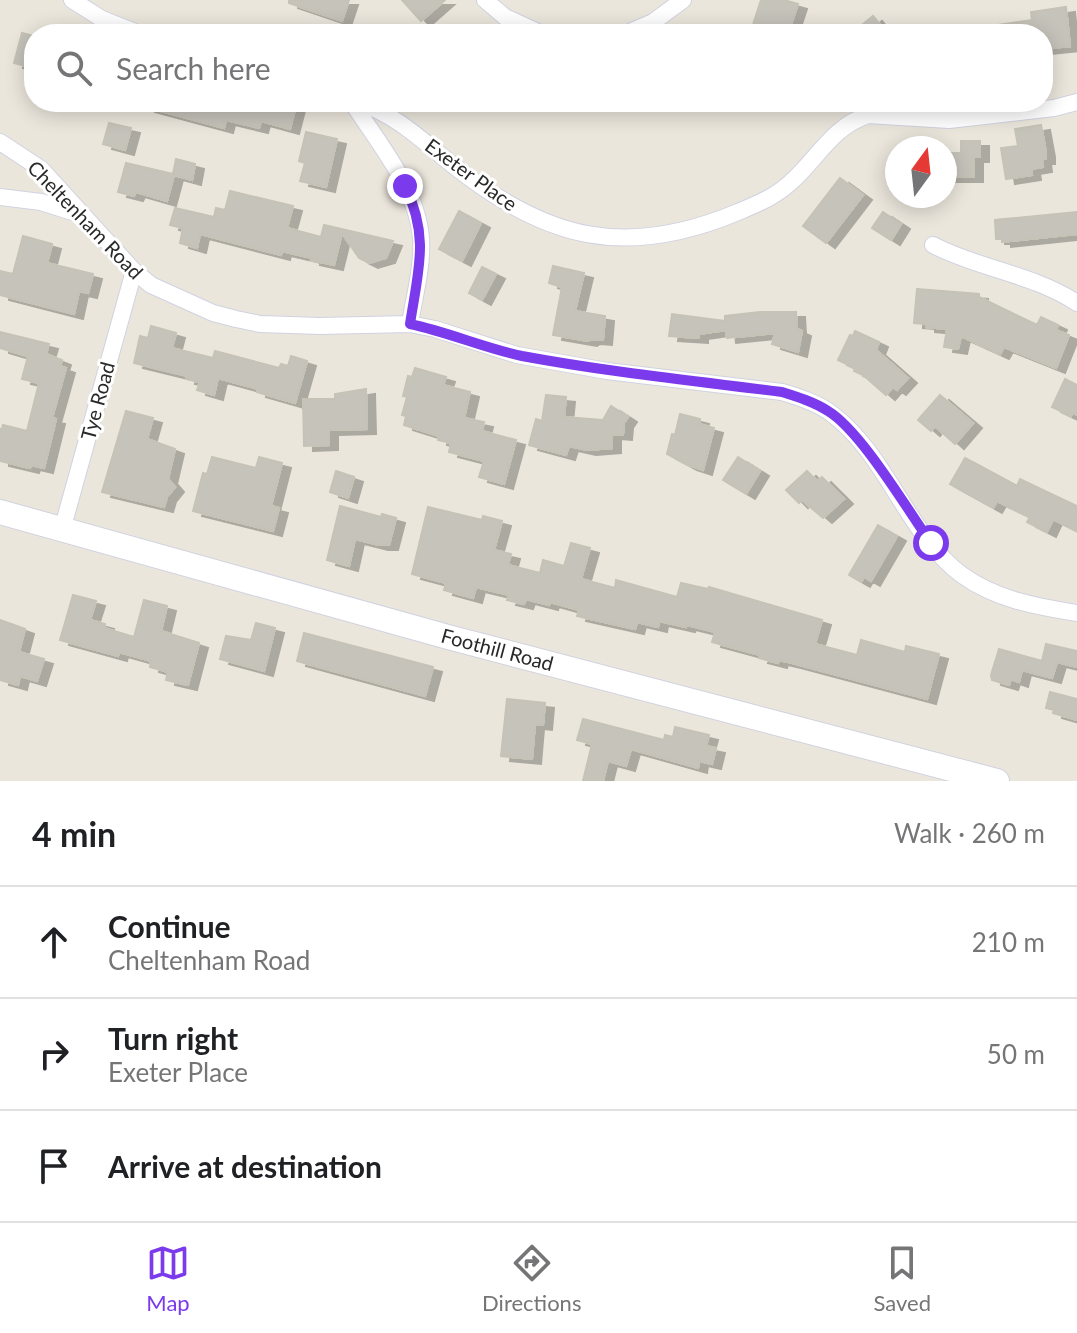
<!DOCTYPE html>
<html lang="en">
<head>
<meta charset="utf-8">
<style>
  :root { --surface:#fff; --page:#f6f6f6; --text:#202124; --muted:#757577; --line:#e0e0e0; --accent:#7c3aed }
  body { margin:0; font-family:Lato,sans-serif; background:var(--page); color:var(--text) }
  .compass { position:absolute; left:885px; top:136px; width:72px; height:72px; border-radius:50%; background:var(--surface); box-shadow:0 4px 20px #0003; rotate:15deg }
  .stop { position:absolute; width:24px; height:24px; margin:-18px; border:6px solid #7c3aed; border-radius:50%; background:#fff }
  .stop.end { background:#7c3aed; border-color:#fff; box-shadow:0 2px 8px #0008 }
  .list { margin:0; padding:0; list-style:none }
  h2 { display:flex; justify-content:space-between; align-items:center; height:104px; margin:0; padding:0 32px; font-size:34px }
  h2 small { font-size:26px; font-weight:400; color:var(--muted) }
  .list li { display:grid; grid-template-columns:52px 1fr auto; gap:24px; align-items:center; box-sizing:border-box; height:112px; padding:0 32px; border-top:2px solid var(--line) }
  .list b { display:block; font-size:30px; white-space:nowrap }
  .list p { margin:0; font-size:26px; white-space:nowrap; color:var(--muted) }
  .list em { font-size:26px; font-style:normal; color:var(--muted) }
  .icon { flex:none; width:44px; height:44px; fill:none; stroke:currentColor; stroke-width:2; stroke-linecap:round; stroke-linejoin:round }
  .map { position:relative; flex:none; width:1077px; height:781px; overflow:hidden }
  .search { position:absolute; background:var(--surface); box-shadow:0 4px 20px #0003; left:24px; right:24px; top:24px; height:88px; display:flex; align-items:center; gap:20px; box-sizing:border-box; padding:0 28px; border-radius:32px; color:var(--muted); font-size:30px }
  .sheet { height:440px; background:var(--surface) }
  nav { display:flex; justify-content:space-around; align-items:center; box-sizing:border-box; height:112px; border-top:2px solid var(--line); background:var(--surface); font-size:22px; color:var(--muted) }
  nav a { display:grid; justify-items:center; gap:4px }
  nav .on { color:var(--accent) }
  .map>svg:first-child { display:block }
  .building { fill:#c6c3bb; stroke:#c6c2b6; stroke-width:2; filter:url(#shadow) }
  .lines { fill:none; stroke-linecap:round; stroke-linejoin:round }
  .minor-casing { stroke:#d1d2e1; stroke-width:18 }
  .secondary-casing { stroke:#d1d2e1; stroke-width:26 }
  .minor { stroke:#fff; stroke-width:16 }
  .secondary { stroke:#fff; stroke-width:24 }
  .route { stroke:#7c3aed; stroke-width:10 }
  .labels { text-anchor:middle; stroke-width:6; stroke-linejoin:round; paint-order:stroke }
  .street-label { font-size:20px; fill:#292929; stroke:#fff }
</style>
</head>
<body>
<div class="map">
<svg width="1077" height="781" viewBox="0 0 1077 781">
  <defs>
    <filter id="shadow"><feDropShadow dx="9" dy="5" stdDeviation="0" flood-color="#0004"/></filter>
  </defs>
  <rect width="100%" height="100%" fill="#ebe6dc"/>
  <path class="building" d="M289,0H349L342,21L289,3Z
    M402,0H445L421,21Z
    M761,0H784L798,4L788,34H750Z
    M1066,7L1070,46L1043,49V34H997V25L1032,20L1031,12Z
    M873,16L888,34H851Z
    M22,33L34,36V68L14,63Z
    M147,102H297L290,129L261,121L259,128L226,120L224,128L146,107Z
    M109,123L131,128L125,150L103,144Z
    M1041,125L1046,152V159H1042L1043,167L1031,169L1032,175L1006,179L1001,148L1018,146L1015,129Z
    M306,132L337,139L326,187L300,181L305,163L299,161Z
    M961,141H980V157H974V177H945V153H961Z
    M176,159L195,164L192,180L174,175L167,201L136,192L134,196L118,192L126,163L173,174Z
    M840,178L863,195L826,243L803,226Z
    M230,191L293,206L287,228L321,237L324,225L393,241L386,258L369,263L359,258L342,233L334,265L311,260L312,258L282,251L281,255L200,234L197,248L180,243L183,228L170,225L175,208L214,217L216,208L225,210Z
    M459,211L481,223L462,261L439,249Z
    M883,212L901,224L891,240L872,228Z
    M1077,212V234L1002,242V239H996L995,220Z
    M23,236L52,244L47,263L93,274L88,293L79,291L74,314L0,295V271L13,274Z
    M553,266L584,273L575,311L605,316L603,340L591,339L588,341L553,335L562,287L549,283Z
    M482,267L496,274L482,300L469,293Z
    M917,289L979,294V297L1037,325L1041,317L1058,325L1056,330L1069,335L1056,368L1004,347L1000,354L961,336L958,349L944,347L947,329L926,327V324L914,323Z
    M760,312H796L797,329L802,331L798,352L772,344L775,333L727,338L726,330L699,334V338L669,336L672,314L725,321V316Z
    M151,326L176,333L172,348L213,358L215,351L279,368L281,364L288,366L291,356L307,361L295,403L257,392L258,389L218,378L214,395L197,390L200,382L186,379L187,376L134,363L140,336L148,338Z
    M855,331L879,342L876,350L908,378L897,390L893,387L886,395L863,375L854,371L855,368L838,360L850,335L853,336Z
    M0,332L49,344L46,354L62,360L60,366L66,368L52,418L56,419L44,468L31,465L30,468L0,461V429H2L3,425L27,431L39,383L22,379L29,352L27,356L0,348Z
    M415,368L446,377L443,385L470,392L464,418L484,422L482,431L516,440L504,484L479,477L484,461L449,452L451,443L438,440L439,436L404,425L406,416L402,415L407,397L403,396L408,376L412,377Z
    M1065,379L1077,385V415L1073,413L1071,416L1052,407Z
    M366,389L367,429L329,430V445L304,446L303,399H335V394Z
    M546,395L566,397L564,417L603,420L611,406L628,417L624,423L623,435L612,434V448L587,450L569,446L566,455L529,445L536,419L542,421Z
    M940,395L973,423L955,444L935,426L931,431L918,420Z
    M126,411L153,418L147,439L175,449L168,479L175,487L167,497L164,507L102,492Z
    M680,414L700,419L699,424L714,428L703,470L688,465L667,454L672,434L675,435Z
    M212,457L256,468L259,457L282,463L271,506L279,508L273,531L193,511L203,473L207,474Z
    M738,457L760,471L746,494L723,480Z
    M965,458L1017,486L1020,479L1077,506V531L1053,519L1047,532L1027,522L1030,517L997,501L993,508L950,484Z
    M336,471L354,477L348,498L330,492Z
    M807,471L817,481L822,477L844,499L823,518L802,500L799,503L786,490Z
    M340,506L381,517L382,514L396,518L389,545H379L355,539L349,566L327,560Z
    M428,507L482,520L483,516L502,521L494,550L511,554L508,565L540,573L543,560L564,566L571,543L590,548L581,579L615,588L616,580L677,597L681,583L708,589L709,587L822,620L815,644L857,655L861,640L905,652L906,646L939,654L927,699L792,663L779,660L778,663L759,658L760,655L712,642L715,632L687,625L686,627L659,621L658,627L637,622L635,629L577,616L579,610L550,602L549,605L526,599L524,604L507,600L509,595L476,587L473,598L444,590L446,583L412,574Z
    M878,525L897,536L871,581L864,577L861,582L849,575Z
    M73,595L96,601L90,620L105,624L104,628L134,637L144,600L167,606L161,631L199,643L188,685L166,680L168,672L150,667L151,661L119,652L118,656L60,640Z
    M0,620L25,629L19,652L44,659L37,681L20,676L18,685L0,680Z
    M256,623L275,628L264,671L220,659L226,636L251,640Z
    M304,633L433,667L425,696L297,661Z
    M1046,644L1077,651V667L1057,662L1052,678L1022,670L1019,682L1011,679L1009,685L992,680L991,675L999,649L1042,661Z
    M1050,692L1077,699V720L1053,713L1054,710L1046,708Z
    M507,699L545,703L543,725L535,724L532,759L501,756Z
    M583,719L664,740L665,735L673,737L675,727L709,735L706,746L716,748L712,764L699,761L698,768L631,749L626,766L608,761L603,781H583L592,744L577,740Z"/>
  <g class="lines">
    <defs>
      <path id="minor" d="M72,0L102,19L140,34
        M485,0L505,17L542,34
        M625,34L653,22L683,0
        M352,102C378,143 417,188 421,238C423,266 414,297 410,324
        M358,102C400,117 421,140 454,166C547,240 626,259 738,212C757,204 775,197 791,182C817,159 833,126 868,115L949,120L1054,108L1077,102
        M0,142L41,169L134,271L151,285L213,313L236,319L260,324L320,326L410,324L435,329L517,355L607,371L782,392C799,397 818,403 832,414C887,455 907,534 962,575C995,599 1037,607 1077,613
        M0,197L41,202L82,215
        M933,245C979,269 1033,274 1077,303
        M62,530L134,271"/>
      <g id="secondary">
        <path id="s1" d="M0,512L448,637L997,781"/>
      </g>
    </defs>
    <use href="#minor" class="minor-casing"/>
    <use href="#secondary" class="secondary-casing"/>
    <use href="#minor" class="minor"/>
    <use href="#secondary" class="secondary"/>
  </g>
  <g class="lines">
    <path class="route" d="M405,186C430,237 418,271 410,324C448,332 484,348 522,356C608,372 695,381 782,392C798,397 814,402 828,411C861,431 907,509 931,543"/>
  </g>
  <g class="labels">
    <g class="street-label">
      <text transform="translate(471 175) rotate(36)" y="7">Exeter Place</text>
      <text transform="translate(85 220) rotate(46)" y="7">Cheltenham Road</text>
      <text transform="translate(98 401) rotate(-75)" y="7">Tye Road</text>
      <text dy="7" stroke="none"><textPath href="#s1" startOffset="516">Foothill Road</textPath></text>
    </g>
  </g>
</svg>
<svg class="compass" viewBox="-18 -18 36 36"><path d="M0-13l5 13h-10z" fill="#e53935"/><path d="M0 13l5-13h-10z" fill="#757577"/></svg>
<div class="stop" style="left:931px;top:543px"></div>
<div class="stop end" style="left:405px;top:186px"></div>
<div class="search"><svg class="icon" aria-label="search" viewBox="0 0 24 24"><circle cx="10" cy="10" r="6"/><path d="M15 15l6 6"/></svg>Search here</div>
</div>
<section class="sheet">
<h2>4 min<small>Walk · 260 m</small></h2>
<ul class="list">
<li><svg class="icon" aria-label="ahead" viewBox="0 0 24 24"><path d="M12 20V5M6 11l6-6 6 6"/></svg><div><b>Continue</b><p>Cheltenham Road</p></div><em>210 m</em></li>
<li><svg class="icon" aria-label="right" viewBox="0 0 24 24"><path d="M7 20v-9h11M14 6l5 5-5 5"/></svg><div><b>Turn right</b><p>Exeter Place</p></div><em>50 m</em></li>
<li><svg class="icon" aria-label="arrive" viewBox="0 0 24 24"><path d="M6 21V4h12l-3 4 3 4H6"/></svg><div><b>Arrive at destination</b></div></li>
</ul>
</section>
<nav>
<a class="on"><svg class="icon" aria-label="map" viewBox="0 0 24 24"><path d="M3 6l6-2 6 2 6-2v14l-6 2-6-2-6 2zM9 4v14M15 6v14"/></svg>Map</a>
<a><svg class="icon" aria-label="directions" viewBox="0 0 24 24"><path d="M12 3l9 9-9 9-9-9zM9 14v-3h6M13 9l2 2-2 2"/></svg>Directions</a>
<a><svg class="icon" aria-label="saved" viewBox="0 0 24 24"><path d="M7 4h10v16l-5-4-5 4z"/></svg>Saved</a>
</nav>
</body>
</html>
